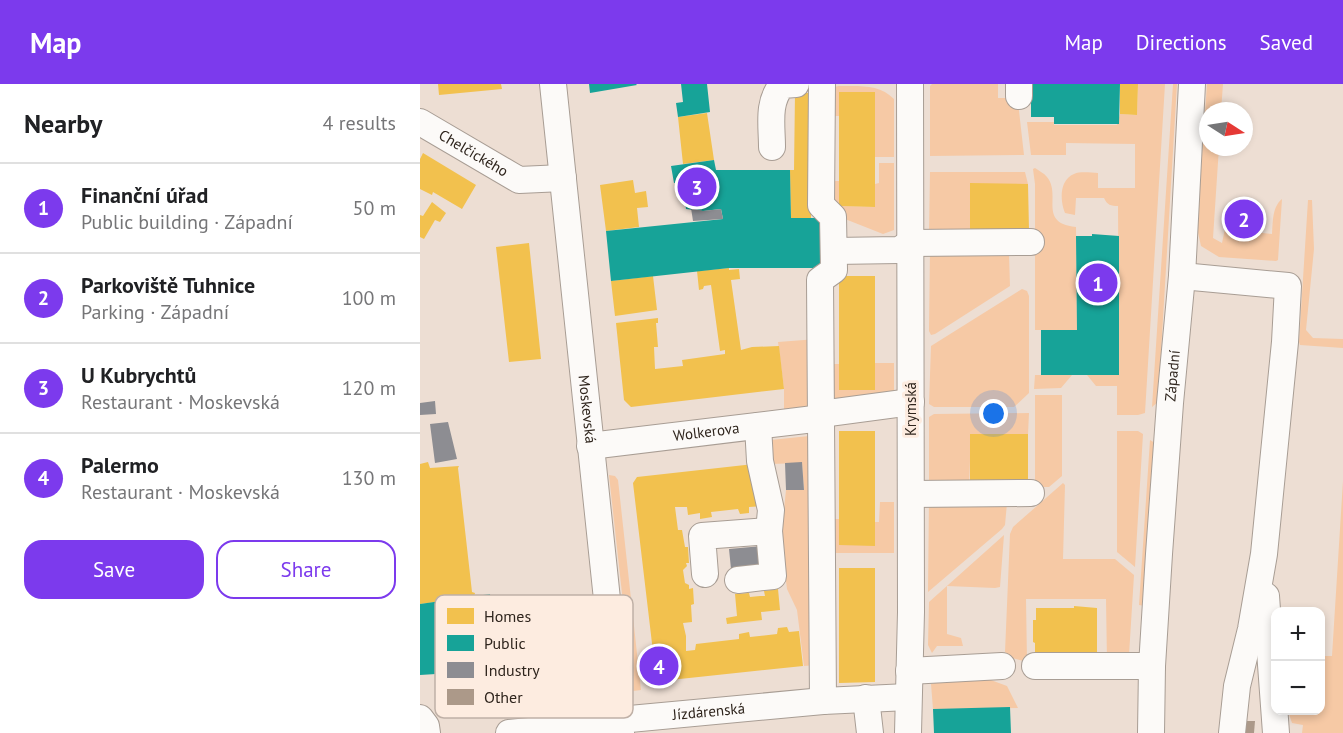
<!DOCTYPE html>
<html lang="en">
<head>
<meta charset="utf-8">
<style>
  :root { --surface:#fff; --page:#f2f2f2; --text:#202124; --muted:#757577; --line:#e0e0e0; --accent:#7c3aed }
  body { margin:0; font-family:"PT Sans",sans-serif; background:var(--page); color:var(--text) }
  .controls { position:absolute; right:18px; bottom:18px; display:grid; overflow:hidden; border-radius:12px; box-shadow:0 3px 9px #0003 }
  .controls button { width:54px; height:54px; display:grid; place-items:center; padding:0; border:0; border-bottom:2px solid var(--line); background:var(--surface); color:var(--text); font:30px sans-serif }
  .compass { position:absolute; left:779px; top:18px; width:54px; height:54px; border-radius:50%; background:var(--surface); box-shadow:0 3px 9px #0003; rotate:102deg }
  .you { position:absolute; left:574px; top:330px; width:21px; height:21px; margin:-15px; border:4px solid #fff; border-radius:50%; background:#1a73e8; box-shadow:0 0 0 9px #1a73e833 }
  .badge { display:grid; place-items:center; width:39px; height:39px; border-radius:50%; background:var(--accent); color:#fff; font-size:20px; font-weight:700 }
  .pin { position:absolute; translate:-50% -50%; border:3px solid #fff; box-shadow:0 2px 6px #0006 }
  .list { margin:0; padding:0; list-style:none }
  h2 { display:flex; justify-content:space-between; align-items:center; height:78px; margin:0; padding:0 24px; font-size:26px }
  h2 small { font-size:20px; font-weight:400; color:var(--muted) }
  .list li { display:grid; grid-template-columns:39px 1fr auto; gap:18px; align-items:center; box-sizing:border-box; height:90px; padding:0 24px; border-top:2px solid var(--line) }
  .list b { display:block; font-size:22px; white-space:nowrap }
  .list p { margin:0; font-size:20px; white-space:nowrap; color:var(--muted) }
  .list em { font-size:20px; font-style:normal; color:var(--muted) }
  .actions { display:flex; gap:12px; padding:18px 24px }
  .actions a { flex:1; padding:14px 0; border:2px solid var(--accent); border-radius:18px; text-align:center; font-size:21px; color:var(--accent) }
  .actions .main { background:var(--accent); color:#fff }
  .map { position:relative; flex:none; width:923px; height:649px; overflow:hidden }
  header { display:flex; align-items:center; gap:36px; box-sizing:border-box; height:84px; padding:0 30px; background:var(--accent); color:#fff }
  header strong { font-size:28px }
  nav { display:flex; gap:33px; margin-inline-start:auto; font-size:21px }
  main { display:flex }
  aside { flex:1; background:var(--surface) }
  .map>svg:first-child { display:block }
  .green { fill:#f6c9a5 }
  .homes { fill:#f2c14e }
  .public { fill:#17a398 }
  .industry { fill:#8d8d92 }
  .building { fill:#ac9989 }
  .lines { fill:none; stroke-linecap:round; stroke-linejoin:round }
  .minor-casing { stroke:#a89d94; stroke-width:28 }
  .minor { stroke:#fcfaf8; stroke-width:26 }
  .labels { text-anchor:middle; stroke-width:6; stroke-linejoin:round; paint-order:stroke }
  .street-label { font-size:15px; fill:#2f251d; stroke:#fdece0 }
  .key { fill:#fdece0; stroke:#bfb0a6; stroke-width:1.5 }
  .key-label { font-size:16px; fill:#2f251d }
</style>
</head>
<body>
<header>
<strong>Map</strong>
<nav><a>Map</a><a>Directions</a><a>Saved</a></nav>
</header>
<main>
<aside>
<h2>Nearby<small>4 results</small></h2>
<ul class="list">
<li><span class="badge">1</span><div><b>Finanční úřad</b><p>Public building · Západní</p></div><em>50 m</em></li>
<li><span class="badge">2</span><div><b>Parkoviště Tuhnice</b><p>Parking · Západní</p></div><em>100 m</em></li>
<li><span class="badge">3</span><div><b>U Kubrychtů</b><p>Restaurant · Moskevská</p></div><em>120 m</em></li>
<li><span class="badge">4</span><div><b>Palermo</b><p>Restaurant · Moskevská</p></div><em>130 m</em></li>
</ul>
<div class="actions"><a class="main">Save</a><a>Share</a></div>
</aside>
<div class="map">
<svg width="923" height="649" viewBox="0 0 923 649">
  <rect width="100%" height="100%" fill="#edded3"/>
  <path class="green" d="M512,0H578V14H595L598,18L604,71L510,72V2Z
    M718,0H745L725,329L718,331H697V302H676L667,291L699,290L698,122C691,122 687,121 684,114H656L655,131L645,129C640,117 639,96 654,90C661,87 671,89 678,89V104H715V60L646,59V71H611L607,38H634V41H697L700,30L717,31Z
    M753,0H757L738,318L732,323Z
    M787,0H803L801,27H788V63H799L793,154L802,159L805,145L852,150C853,138 852,123 862,115L858,176L856,177L799,173L781,162L777,144Z
    M419,2C439,2 460,0 474,15V73H455L419,32H407L414,3Z
    M459,79H474V146L463,150L425,135L417,128L407,97H419V122L455,123V100L459,99Z
    M615,84C619,87 624,89 627,93C642,111 617,139 656,143L657,246H615V100L613,85Z
    M510,88H605L608,100H550V147L509,152Z
    M888,116H892L894,165L886,246L893,254L923,255V264L880,261L879,258Z
    M510,166L589,169L590,202L515,250L511,251L509,247Z
    M602,205L607,207L609,212V309L594,323H514L509,320L511,262Z
    M397,255V309L388,323L364,326V305L358,258Z
    M455,279H474V310L412,318L406,280H419L420,306H455Z
    M615,291H652L641,304L614,305Z
    M615,311H642V392L629,403H615Z
    M609,329L608,350H551L549,404L509,402V333L514,330Z
    M697,347H718L723,350L715,483L697,468Z
    M389,352L397,581L384,582L377,526L367,505L361,455L366,406H384L382,379L350,380L351,356Z
    M730,356L735,359L725,522L719,521Z
    M189,391L195,392L198,396L221,606L213,607L211,591Z
    M923,397V649H882L883,641L872,639L868,627L900,626L901,572H912Z
    M643,399L645,401L643,475H695L714,491L709,571L687,578L686,515H606L607,578L592,574L585,568L590,450L593,443Z
    M509,415L587,419L585,441L582,445L508,508Z
    M460,418H474V469H409L406,435H419V461H455V438H459Z
    M584,451L580,503L575,504L527,502V550L541,554L543,562H517L512,569L508,561L509,518Z
    M568,595L587,602L598,624L513,625L511,600L522,597Z"/>
  <path class="homes" d="M18,0H81L82,5L19,11Z
    M700,0H718L717,31L700,30Z
    M419,8H455V123L419,122Z
    M375,9H392L391,134H371L370,86H374Z
    M287,29L294,76L263,80L258,33Z
    M3,69L56,101L42,125L13,108L12,111L0,105V75Z
    M213,96L215,109L226,107L228,123L217,124L219,143L186,147L180,101Z
    M550,99L608,100L609,146L550,147Z
    M12,118L26,129L20,138L15,136L4,155L0,153V131L3,132Z
    M109,159L121,275L89,278L76,163Z
    M309,184V186L319,185L320,195L311,196L321,266L332,263L359,262L364,305L211,323L204,316L196,239L238,234V239H236L238,263H234L235,285L263,282L262,276L305,270V266L300,267L291,201L284,202L283,205L279,206L277,187Z
    M233,192L237,226L195,232L191,197Z
    M419,192H455V306H419Z
    M419,347H455V462L419,461Z
    M550,350H608V397H550Z
    M8,378L10,384L39,382L38,384L52,508L55,509L54,513L0,520V380Z
    M334,380L344,422L329,423V429L320,430L318,425L291,428L292,433L280,435V429L268,431L267,423H255L258,446H262L265,463H268L269,479H266L267,482L263,486L265,499L269,501V505L273,504L274,520L271,521L272,538L263,539L266,552V567L275,566L276,560L319,555V550L329,548L330,553L357,550L358,544L367,543L369,548L379,547L383,582L241,597L236,593L213,399L217,393Z
    M419,484H455V598L419,599Z
    M358,505L360,526L341,528L342,536L307,540L306,534L317,532L315,510L329,509L330,513L340,512H345L344,507Z
    M654,522L677,524V571H615V559L613,558V536H616V524H654Z"/>
  <path class="public" d="M169,0H216L217,1L170,9Z
    M261,0H287L290,28L258,33L256,19L263,18Z
    M611,0H700L699,40H634V33H611Z
    M294,76L296,86H370L371,134H405L406,184H309L191,197L186,147L303,135L301,125L283,127L266,125L262,98L254,99L251,82Z
    M672,150L699,152V291H621V246H657L656,152H672Z
    M70,510L75,553H71L75,583L32,589L0,591V520Z
    M590,623L591,649H514L513,625Z"/>
  <path class="industry" d="M271,124L283,127L301,125L303,135L273,137Z
    M15,317L16,330L0,331V319Z
    M28,338L37,375L15,379L10,340Z
    M382,378L384,406H366L365,379Z
    M342,462L344,482L311,485L309,465Z"/>
  <path class="building" d="M821,637H835L834,649H820Z"/>
  <g class="lines">
    <defs>
      <g id="minor">
        <path id="s1" d="M133,0L201,649"/>
        <path d="M402,0L401,121L413,133L414,186L400,196L403,617"/>
        <path d="M599,12V0"/>
        <path id="s2" d="M0,38L99,96L143,94"/>
        <path d="M352,63C352,41 347,19 362,1L376,0"/>
        <path d="M414,167L479,166L490,159L611,158"/>
        <path d="M762,192L868,202L865,258L844,470L831,545L817,602L812,649"/>
        <path id="s3" d="M170,362L394,335L401,330L491,318"/>
        <path d="M491,410L611,409"/>
        <path d="M285,490L282,452L349,447"/>
        <path d="M318,496L353,492L349,447L351,426L340,377L338,342"/>
        <path d="M846,512L856,649"/>
        <path d="M615,582H732"/>
        <path d="M489,587L582,582"/>
        <path d="M446,614L450,649"/>
        <path d="M0,634L6,642L7,649"/>
        <path id="s4" d="M89,649L180,640L199,636L403,617L488,613"/>
        <path d="M488,649L491,528L490,0"/>
        <path id="s5" d="M731,649L732,582L739,470L750,319L762,192L772,0"/>
      </g>
    </defs>
    <use href="#minor" class="minor-casing"/>
    <use href="#minor" class="minor"/>
  </g>
  <g class="labels">
    <g class="street-label">
      <text dy="5" stroke="none"><textPath href="#s2" startOffset="62">Chelčického</textPath></text>
      <text dy="5" stroke="none"><textPath href="#s5" startOffset="358">Západní</textPath></text>
      <text dy="5" stroke="none"><textPath href="#s1" startOffset="327">Moskevská</textPath></text>
      <text transform="translate(491 325) rotate(-90)" y="5">Krymská</text>
      <text dy="5" stroke="none"><textPath href="#s3" startOffset="117">Wolkerova</textPath></text>
      <text dy="5" stroke="none"><textPath href="#s4" startOffset="201">Jízdárenská</textPath></text>
    </g>
  </g>
  <rect x="15" y="511" width="198" height="123" rx="9" class="key"/>
  <rect x="27" y="524" width="27" height="16" fill="#f2c14e"/>
  <rect x="27" y="551" width="27" height="16" fill="#17a398"/>
  <rect x="27" y="578" width="27" height="16" fill="#8d8d92"/>
  <rect x="27" y="605" width="27" height="16" fill="#ac9989"/>
  <g class="key-label">
    <text x="64" y="538">Homes</text>
    <text x="64" y="565">Public</text>
    <text x="64" y="592">Industry</text>
    <text x="64" y="619">Other</text>
  </g>
</svg>
<div class="controls">
<button>+</button>
<button>−</button>
</div>
<svg class="compass" viewBox="-18 -18 36 36"><path d="M0-13l5 13h-10z" fill="#e53935"/><path d="M0 13l5-13h-10z" fill="#757577"/></svg>
<div class="you"></div>
<div class="pin badge" style="left:678px;top:199px">1</div>
<div class="pin badge" style="left:824px;top:135px">2</div>
<div class="pin badge" style="left:277px;top:103px">3</div>
<div class="pin badge" style="left:239px;top:582px">4</div>
</div>
</main>
</body>
</html>
